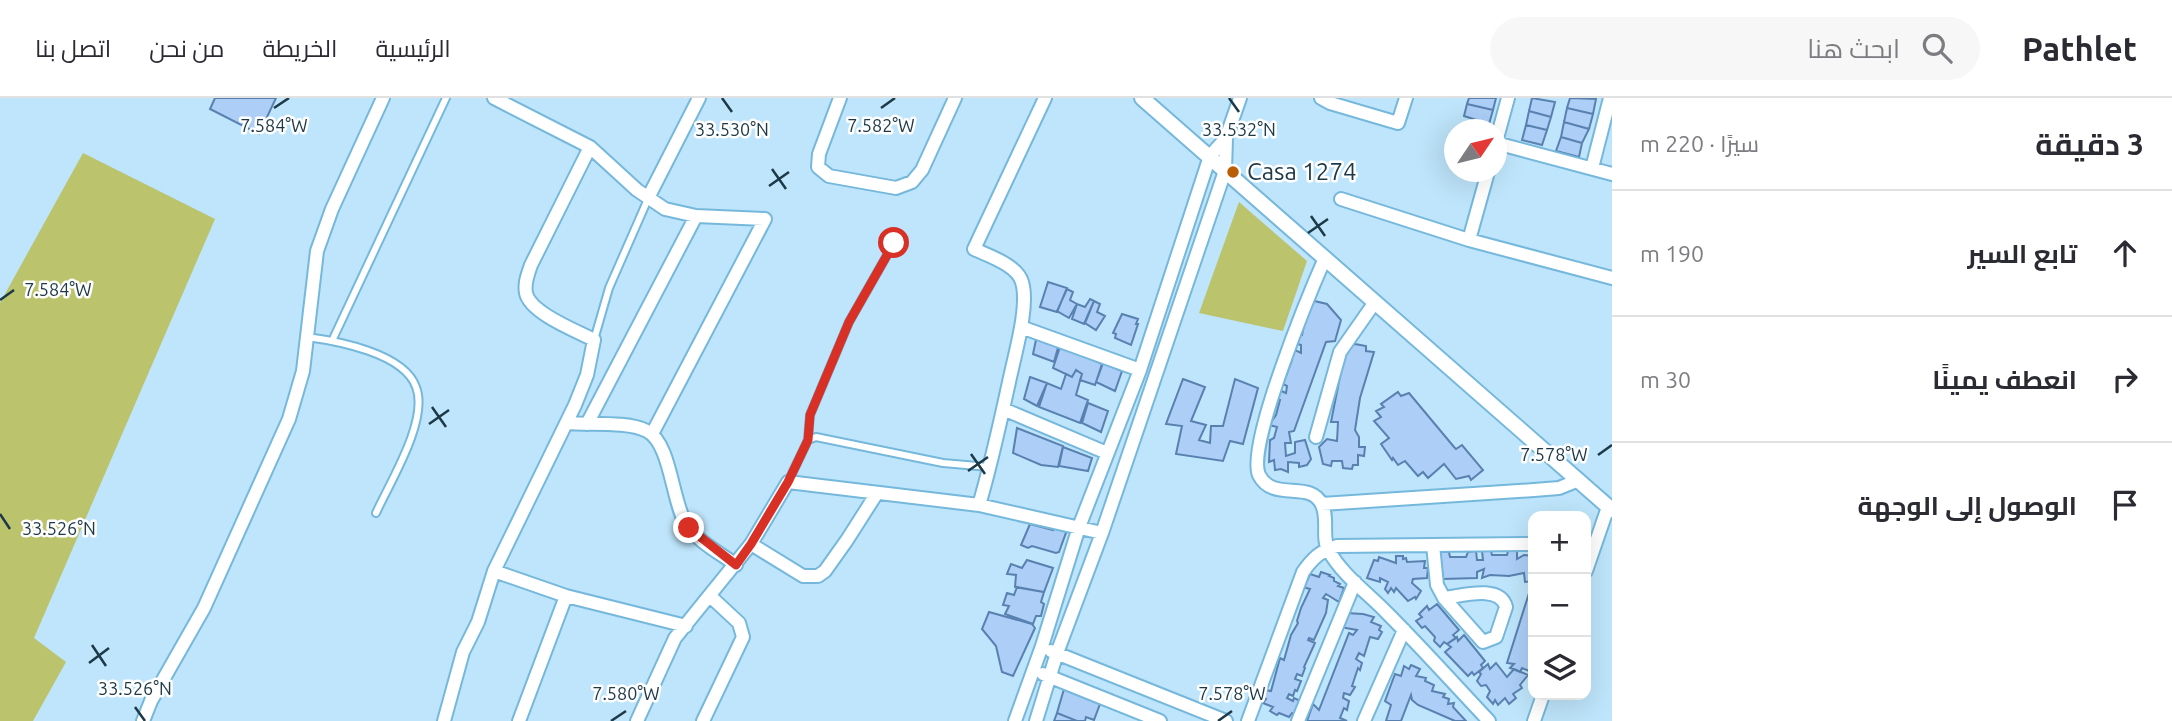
<!DOCTYPE html>
<html lang="ar">
<head>
<meta charset="utf-8">
<style>
  :root { --surface:#fff; --page:#f7f7f7; --text:#2b2b33; --muted:#7c7c81; --line:#e1e1e2 }
  body { margin:0; font-family:Ubuntu,Cairo,sans-serif; background:var(--page); color:var(--text); direction:rtl }
  .controls { position:absolute; right:21px; bottom:21px; display:grid; overflow:hidden; border-radius:14px; box-shadow:0 7px 28px #0002 }
  .controls button { width:63px; height:63px; display:grid; place-items:center; padding:0; border:0; border-bottom:2px solid var(--line); background:var(--surface); color:var(--text); font:35px sans-serif }
  .compass { position:absolute; left:1444px; top:21px; width:63px; height:63px; border-radius:50%; background:var(--surface); box-shadow:0 7px 28px #0002; rotate:55deg }
  .stop { position:absolute; width:21px; height:21px; margin:-16px; border:5px solid #d93025; border-radius:50%; background:#fff }
  .stop.end { background:#d93025; border-color:#fff; box-shadow:0 2px 7px #0008 }
  .list { margin:0; padding:0; list-style:none }
  h2 { display:flex; justify-content:space-between; align-items:center; height:91px; margin:0; padding:0 28px; font-size:30px }
  h2 small { font-size:23px; font-weight:400; color:var(--muted) }
  .list li { display:grid; grid-template-columns:46px 1fr auto; gap:21px; align-items:center; box-sizing:border-box; height:126px; padding:0 28px; border-top:2px solid var(--line) }
  .list b { display:block; font-size:26px; white-space:nowrap }
  .list em { font-size:23px; font-style:normal; color:var(--muted) }
  .icon { flex:none; width:38px; height:38px; fill:none; stroke:currentColor; stroke-width:2; stroke-linecap:round; stroke-linejoin:round }
  .map { position:relative; flex:none; width:1612px; height:623px; overflow:hidden; direction:ltr }
  header { display:flex; align-items:center; gap:42px; box-sizing:border-box; height:98px; padding:0 35px; background:var(--surface); border-bottom:2px solid var(--line) }
  header strong { font-size:33px }
  nav { display:flex; gap:38px; margin-inline-start:auto; font-size:24px }
  .search { width:490px; height:63px; background:var(--page); display:flex; align-items:center; gap:18px; box-sizing:border-box; padding:0 24px; border-radius:38px; color:var(--muted); font-size:26px }
  main { display:flex }
  aside { flex:1; background:var(--surface) }
  .map>svg:first-child { display:block }
  .green { fill:#bbc36c }
  .building { fill:#accef7; stroke:#5981b0; stroke-width:2 }
  .lines { fill:none; stroke-linecap:round; stroke-linejoin:round }
  .service-casing { stroke:#75b8dc; stroke-width:10 }
  .minor-casing { stroke:#75b8dc; stroke-width:16 }
  .tertiary-casing { stroke:#75b8dc; stroke-width:18 }
  .service { stroke:#fff; stroke-width:6 }
  .minor { stroke:#fff; stroke-width:12 }
  .tertiary { stroke:#fff; stroke-width:14 }
  .route { stroke:#d93025; stroke-width:9 }
  .ticks { fill:none; stroke:#1d3947; stroke-width:2.5 }
  .poi-dot { fill:#b95d06; stroke:#fff; stroke-width:2.5 }
  .labels { text-anchor:middle; stroke-width:5; stroke-linejoin:round; paint-order:stroke }
  .poi-label { font-size:24px; fill:#1d3947; stroke:#fff; text-anchor:start }
  .ticks-label { font-size:18px; text-anchor:middle; fill:#1d3947; stroke:#fff; stroke-width:5; stroke-linejoin:round; paint-order:stroke }
</style>
</head>
<body>
<header>
<strong>Pathlet</strong>
<div class="search"><svg class="icon" aria-label="search" viewBox="0 0 24 24"><circle cx="10" cy="10" r="6"/><path d="M15 15l6 6"/></svg>ابحث هنا</div>
<nav><a>الرئيسية</a><a>الخريطة</a><a>من نحن</a><a>اتصل بنا</a></nav>
</header>
<main>
<aside>
<h2>3 دقيقة<small>سيرًا · 220 m</small></h2>
<ul class="list">
<li><svg class="icon" aria-label="ahead" viewBox="0 0 24 24"><path d="M12 20V5M6 11l6-6 6 6"/></svg><div><b>تابع السير</b></div><em>190 m</em></li>
<li><svg class="icon" aria-label="right" viewBox="0 0 24 24"><path d="M7 20v-9h11M14 6l5 5-5 5"/></svg><div><b>انعطف يمينًا</b></div><em>30 m</em></li>
<li><svg class="icon" aria-label="arrive" viewBox="0 0 24 24"><path d="M6 21V4h12l-3 4 3 4H6"/></svg><div><b>الوصول إلى الوجهة</b></div></li>
</ul>
</aside>
<div class="map">
<svg width="1612" height="623" viewBox="0 0 1612 623">
  <rect width="100%" height="100%" fill="#bee5fb"/>
  <path class="green" d="M83,55L215,121L34,540L66,564L33,623H0V205Z
    M1239,104L1307,163L1283,233L1199,215Z"/>
  <path class="building" d="M215,0H276L259,36L210,11Z
    M1469,0H1496L1493,12L1467,6Z
    M1532,0L1555,4L1551,19L1529,13Z
    M1570,0L1596,1L1593,16L1567,10Z
    M1467,6L1493,12L1489,26L1464,18Z
    M1567,10L1593,16L1589,31L1564,24Z
    M1529,13L1551,19L1547,32L1526,27Z
    M1564,24L1589,31L1582,45L1561,39Z
    M1526,27L1547,32L1542,47L1522,42Z
    M1561,39L1582,45L1579,59L1556,53Z
    M1048,184L1067,190L1057,214L1040,209Z
    M1067,191L1073,194L1070,202L1077,206L1069,220L1057,213Z
    M1090,201L1094,203L1084,226L1072,221L1077,206L1085,209Z
    M1310,202L1327,206L1341,222L1335,243L1326,244L1294,333L1289,334L1291,345H1285L1286,358L1295,355V344L1305,342L1311,361L1307,367L1299,369V365L1288,364V374L1281,371L1275,372L1274,362L1269,364L1270,342L1274,340L1277,329L1269,327L1276,317L1280,302L1277,301L1279,292L1286,295L1287,288L1283,286L1292,262L1289,260L1293,251L1301,255V247L1294,245L1297,236L1302,237L1304,227L1301,226Z
    M1094,203L1100,206L1097,214L1105,218L1096,232L1085,225Z
    M1122,216L1138,221L1136,226H1138L1131,247L1115,240L1116,236L1113,235Z
    M1037,237L1059,246L1054,264L1033,256Z
    M1355,246L1366,248V253L1374,254L1360,300L1355,332L1359,339V349H1365L1364,358L1358,357V367H1353L1352,371L1343,370L1342,363H1332L1331,368L1323,366L1319,349L1327,341L1337,343L1338,324H1331L1346,248Z
    M1060,249L1092,260H1089L1102,266L1095,287L1080,282L1082,276L1076,272L1072,279L1053,270Z
    M1103,265L1122,273L1115,293L1096,284Z
    M1076,272L1082,276L1076,297L1088,302L1080,325L1039,309L1047,285L1061,291L1066,276L1072,279Z
    M1030,279L1047,285L1037,308L1024,301Z
    M1183,281L1205,289L1191,323L1206,327L1199,342L1210,345L1211,328H1223L1235,281L1258,290L1243,346L1230,343L1223,363L1176,356L1182,328L1166,326Z
    M1398,294L1401,298L1409,295L1454,349L1456,351L1462,347L1483,372L1471,382L1469,378L1456,381L1444,366L1428,380L1423,374L1418,378L1405,363L1398,367L1393,360L1392,362L1381,346L1389,340L1374,323L1381,319L1376,313L1384,309L1381,306Z
    M1088,305L1108,313L1101,334L1082,325Z
    M1017,330L1063,348L1058,369L1041,367L1013,355Z
    M1063,349L1092,360L1088,373L1059,368Z
    M1030,426L1053,432L1055,427L1067,432L1059,454L1056,455L1032,448L1028,450L1021,447Z
    M1517,452V461L1524,457L1533,458V483L1525,484L1524,475L1509,478L1490,477L1482,480L1484,471L1477,474V480L1443,481L1440,454H1449L1450,459H1466L1468,454L1476,453L1477,462H1483L1482,453H1491L1492,457H1507L1508,453Z
    M1396,458H1403V461L1406,460L1407,464L1425,463L1424,470H1428L1427,480L1413,481L1412,485L1421,493L1416,501L1415,499L1408,503L1396,490L1394,494L1391,490L1388,495L1385,491L1388,484L1380,480V484L1367,480L1374,462L1378,463L1379,459L1396,465Z
    M1027,462L1053,470L1044,494L1015,489L1016,477L1007,476L1011,466L1022,470Z
    M1321,474L1330,477L1329,478L1334,480V483L1340,486L1338,488L1344,490L1339,504L1326,496L1323,500L1328,502L1326,515L1314,542L1309,540L1308,542L1315,545L1304,569L1305,570L1302,578L1297,576L1295,581L1301,583L1297,593L1295,592L1293,598L1289,596L1287,600L1293,603L1294,600L1303,604L1297,616L1292,615L1289,619L1279,615L1277,617L1270,613L1273,609L1263,605L1266,601L1263,600L1265,592L1271,593L1280,560L1284,562L1291,537L1298,525L1297,523L1301,510L1310,491L1302,489L1305,480L1308,481L1310,476L1319,479Z
    M1017,489L1044,494L1041,504L1044,506L1041,518H1036L1033,526L1005,516L1009,508L1003,507L1007,495L1014,497Z
    M1530,492L1533,493V563L1529,573L1522,570L1520,574L1510,570L1514,566L1507,565Z
    M1437,506L1459,532L1453,537L1456,540L1447,546L1444,544L1440,549L1434,543L1435,539L1425,528L1422,530L1416,523L1422,519L1419,516L1427,508L1429,512Z
    M989,514L1032,526L1035,530L1013,578L1002,574L996,548L982,531Z
    M1346,515L1363,516L1374,519L1371,524L1381,528L1379,532L1382,534L1378,541L1370,539L1364,558L1359,555L1356,561L1362,565L1360,572L1358,570L1352,588L1355,589L1350,597L1344,595L1343,600L1349,603L1347,612L1344,610L1340,620L1347,623H1307L1313,606L1319,612L1349,535L1353,537L1357,532L1340,529Z
    M1464,537L1485,563L1481,567L1483,570L1474,577L1472,574L1468,578L1445,554L1451,549L1447,546L1457,539L1458,543Z
    M1496,565L1507,579L1514,571L1528,577L1520,587L1522,590L1513,596L1516,600L1509,606L1505,600L1498,607L1495,602L1493,606L1487,599L1490,593L1486,587L1481,588L1477,583L1481,576L1479,574L1488,566L1490,571Z
    M1411,567L1420,571L1416,578L1426,580L1425,583L1434,587L1432,593L1445,596L1443,599L1449,601L1448,606L1454,605L1453,609L1466,623H1455L1418,607L1412,602L1411,597L1401,623H1386L1391,607L1385,603L1392,584L1395,576L1401,578L1404,568L1409,571Z
    M1064,591L1100,606L1094,622L1086,619L1085,623H1077L1057,615Z
    M1057,615L1077,623H1054Z"/>
  <g class="lines">
    <defs>
      <path id="service" d="M307,239C337,243 404,255 416,289C429,322 390,384 376,415
        M594,242L609,190L648,101
        M332,243L446,0
        M808,342L810,317L849,224L894,145
        M788,384L808,342L816,339L943,365L989,369"/>
      <path id="minor" d="M494,0L590,49L637,92L665,111L696,118L765,121L652,336
        M840,0L819,56L818,69L829,78L896,90L912,84L922,72L955,0
        M1321,0L1330,5L1398,25L1406,0
        M1496,44L1508,0
        M1496,45L1612,76
        M1592,70L1610,0
        M648,100L699,0
        M1341,101L1469,142L1612,180
        M1469,142L1488,74
        M1325,160C1310,194 1246,348 1259,377C1273,405 1311,381 1322,407C1329,421 1321,441 1329,453C1343,478 1368,495 1387,515C1422,550 1455,587 1489,623
        M1021,229L1140,272
        M1003,311L1107,355
        M567,325C589,327 628,323 647,333C671,345 672,404 686,426C697,443 720,455 736,467
        M587,326L696,118
        M1316,339L1340,254L1375,204
        M1322,406L1534,392L1559,390L1579,382
        M979,407C992,364 1001,320 1011,275C1016,252 1029,207 1022,184C1017,167 989,158 974,151L1045,0
        M751,446L803,478H818L825,473L847,442L877,395
        M1433,447L1437,487L1444,500L1483,544L1496,539L1506,509C1500,486 1461,498 1444,500
        M494,473L566,498L686,528
        M1586,473L1608,409
        M1051,553L1226,623
        M1043,576L1160,623
        M143,623L151,603L204,510L289,321L303,273L317,153L332,111L383,0
        M444,623L463,554L478,524L494,473L575,307L587,277L594,242C577,233 530,215 526,195C524,185 528,176 531,167L590,49
        M519,623L566,498
        M637,623L675,540L751,446L788,384L979,407L1102,435
        M703,623L743,539L739,525L710,498
        M1015,623L1042,548L1079,429L1140,272L1210,58L1226,40
        M1036,623L1057,555L1102,435L1225,73L1226,40L1240,0
        M1248,623L1303,474C1312,461 1321,452 1337,448L1533,446
        M1298,623L1355,484
        M1364,623L1404,532
        M1534,623L1543,597"/>
      <path id="tertiary" d="M1142,0L1612,412"/>
    </defs>
    <use href="#service" class="service-casing"/>
    <use href="#minor" class="minor-casing"/>
    <use href="#tertiary" class="tertiary-casing"/>
    <use href="#service" class="service"/>
    <use href="#minor" class="minor"/>
    <use href="#tertiary" class="tertiary"/>
  </g>
  <g class="lines">
    <path class="route" d="M689,430L736,467L751,446L788,384L808,342L810,317L849,224L894,145"/>
  </g>
  <path class="ticks" d="M722,0L732,14M1229,0L1239,14M274,10L289,0M881,10L895,0M772,71L786,91M769,88L789,74M1311,118L1325,138M1308,135L1328,121M0,202L14,192M432,309L446,329M429,326L449,312M971,356L985,376M1598,357L1612,347M968,373L988,359M0,416L10,431M92,547L106,568M89,565L109,550M135,609L145,623M611,623L626,613M1218,623L1232,613"/>
  <circle class="poi-dot" cx="1233" cy="74" r="7"/>
  <g class="labels">
    <g class="poi-label">
      <text x="1247" y="82">Casa 1274</text>
    </g>
  </g>
  <g class="ticks-label">
    <text x="881" y="34">7.582°W</text>
    <text x="274" y="34">7.584°W</text>
    <text x="732" y="38">33.530°N</text>
    <text x="1239" y="38">33.532°N</text>
    <text x="58" y="198">7.584°W</text>
    <text x="1554" y="363">7.578°W</text>
    <text x="59" y="437">33.526°N</text>
    <text x="135" y="597">33.526°N</text>
    <text x="626" y="602">7.580°W</text>
    <text x="1232" y="602">7.578°W</text>
  </g>
</svg>
<div class="controls">
<button>+</button>
<button>−</button>
<button><svg class="icon" aria-label="layers" viewBox="0 0 24 24"><path d="M12 4l9 5-9 5-9-5zM3 14l9 5 9-5"/></svg></button>
</div>
<svg class="compass" viewBox="-18 -18 36 36"><path d="M0-13l5 13h-10z" fill="#e53935"/><path d="M0 13l5-13h-10z" fill="#7c7c81"/></svg>
<div class="stop" style="left:894px;top:145px"></div>
<div class="stop end" style="left:689px;top:430px"></div>
</div>
</main>
</body>
</html>
